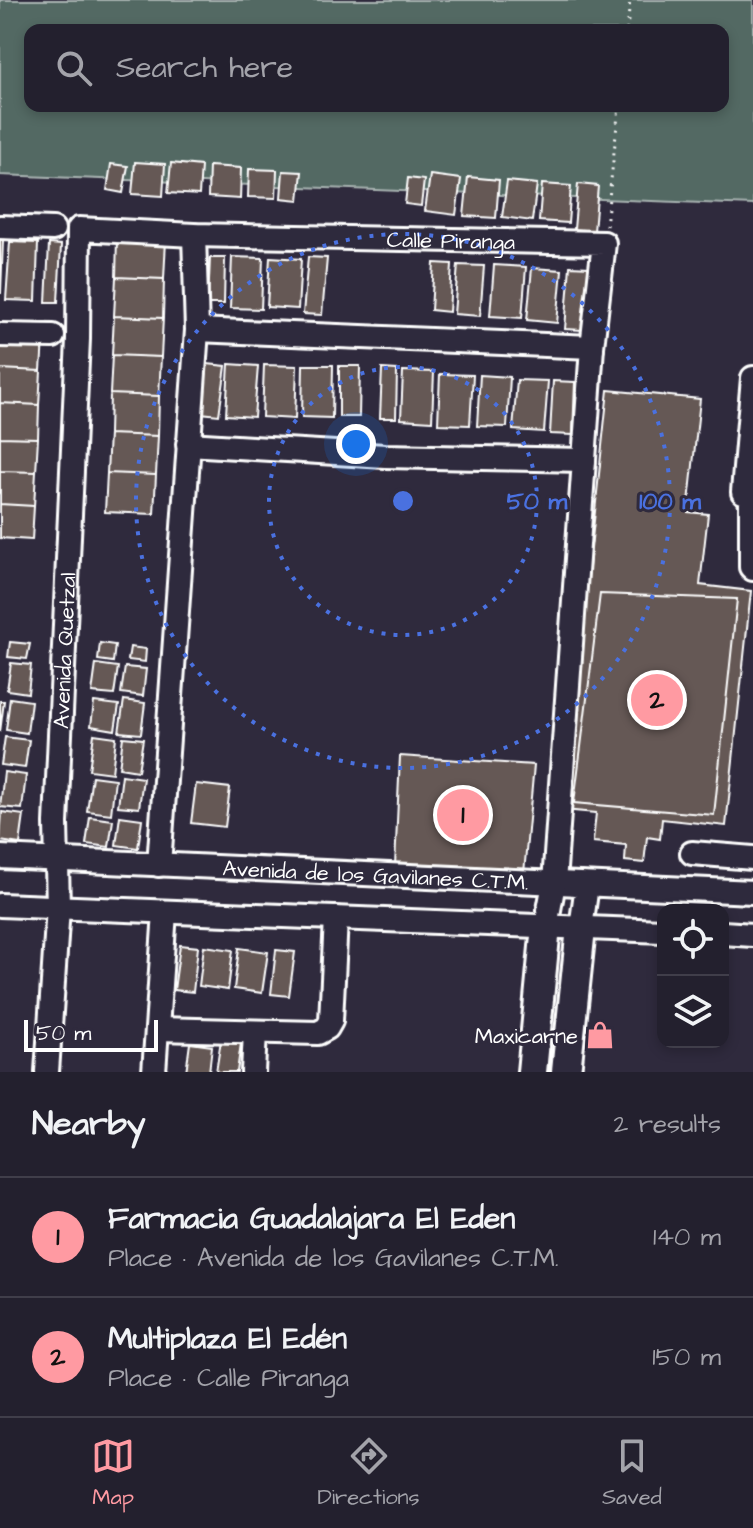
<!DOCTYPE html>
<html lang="en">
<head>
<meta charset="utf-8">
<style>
  :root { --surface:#23202e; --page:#2f2d3a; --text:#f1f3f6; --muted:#a3a3aa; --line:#403e4a; --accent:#ff9aa2 }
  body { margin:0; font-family:"Architects Daughter",sans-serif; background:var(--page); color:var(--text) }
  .controls { position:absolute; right:24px; bottom:24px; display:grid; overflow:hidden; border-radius:16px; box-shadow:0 4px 12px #0003 }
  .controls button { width:72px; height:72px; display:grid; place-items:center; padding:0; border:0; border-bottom:2px solid var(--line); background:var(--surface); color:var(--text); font:40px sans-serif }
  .scale { position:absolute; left:24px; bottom:20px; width:134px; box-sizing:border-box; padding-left:8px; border:4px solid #fff; border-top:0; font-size:22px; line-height:28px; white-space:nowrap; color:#fff; -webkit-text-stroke:6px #2f2a3d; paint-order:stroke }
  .you { position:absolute; left:356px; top:444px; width:28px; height:28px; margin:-20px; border:6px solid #fff; border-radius:50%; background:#1a73e8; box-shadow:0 0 0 12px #1a73e833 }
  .badge { display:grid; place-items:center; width:52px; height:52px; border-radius:50%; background:var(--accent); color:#111; font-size:26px; font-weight:700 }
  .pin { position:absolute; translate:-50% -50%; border:4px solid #fff; box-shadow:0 2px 8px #0006 }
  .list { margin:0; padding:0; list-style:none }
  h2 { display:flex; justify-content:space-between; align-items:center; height:104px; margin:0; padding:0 32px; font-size:34px }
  h2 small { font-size:26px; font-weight:400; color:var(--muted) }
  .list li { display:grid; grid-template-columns:52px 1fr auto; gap:24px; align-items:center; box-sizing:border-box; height:120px; padding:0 32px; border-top:2px solid var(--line) }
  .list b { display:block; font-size:30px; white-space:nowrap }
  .list p { margin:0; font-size:26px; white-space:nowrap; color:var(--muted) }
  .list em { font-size:26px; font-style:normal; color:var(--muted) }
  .icon { flex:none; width:44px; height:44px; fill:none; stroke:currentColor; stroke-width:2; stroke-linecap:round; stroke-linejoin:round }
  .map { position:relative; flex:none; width:753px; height:1072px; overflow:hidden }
  .search { position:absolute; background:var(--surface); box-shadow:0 4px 12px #0003; left:24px; right:24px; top:24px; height:88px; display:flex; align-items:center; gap:20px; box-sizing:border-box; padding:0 28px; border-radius:16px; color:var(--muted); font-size:30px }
  .sheet { height:344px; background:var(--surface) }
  nav { display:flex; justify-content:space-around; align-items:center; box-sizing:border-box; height:112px; border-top:2px solid var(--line); background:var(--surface); font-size:22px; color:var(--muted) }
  nav a { display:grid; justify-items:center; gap:4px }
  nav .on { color:var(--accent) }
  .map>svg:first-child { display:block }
  .green { fill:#536964; stroke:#a9b4b2; stroke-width:2; fill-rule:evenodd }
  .building { fill:#655854; stroke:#fff; stroke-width:2 }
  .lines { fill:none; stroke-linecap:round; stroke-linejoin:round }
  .minor-casing { stroke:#fff; stroke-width:28 }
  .major-casing { stroke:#fff; stroke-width:34 }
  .path { stroke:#fff; stroke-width:3; stroke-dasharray:2 6; stroke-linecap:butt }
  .minor { stroke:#2f2a3d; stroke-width:22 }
  .major { stroke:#2f2a3d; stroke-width:28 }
  .ring { fill:none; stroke:#4a71e0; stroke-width:4; stroke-dasharray:4 8 }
  .labels { text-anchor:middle; stroke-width:6; stroke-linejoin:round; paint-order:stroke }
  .street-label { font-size:22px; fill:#fff; stroke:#2f2a3d }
  .poi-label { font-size:22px; fill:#fff; stroke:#2f2a3d; text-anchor:end }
  .centre { fill:#4a71e0; stroke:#2f2a3d; stroke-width:4 }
  .ring-label { font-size:24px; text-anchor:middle; font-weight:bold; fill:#4a71e0; stroke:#2f2a3d; stroke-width:6; stroke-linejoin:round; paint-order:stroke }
</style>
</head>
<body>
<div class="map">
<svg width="753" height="1072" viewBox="0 0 753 1072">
  <rect width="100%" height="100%" fill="#2f2a3d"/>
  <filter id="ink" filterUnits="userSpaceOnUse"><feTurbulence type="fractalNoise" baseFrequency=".0125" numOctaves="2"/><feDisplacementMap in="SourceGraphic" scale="16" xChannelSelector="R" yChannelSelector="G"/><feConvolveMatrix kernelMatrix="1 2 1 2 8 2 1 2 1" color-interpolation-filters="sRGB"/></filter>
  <g filter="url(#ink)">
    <path class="green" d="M0,0H753V205L0,175ZM30,30H723V106H30Z"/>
    <path class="building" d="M135,162L165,164L163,196L132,194Z
      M171,163L201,166L199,195L168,193Z
      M111,164L128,166L123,193L107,190Z
      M209,166L241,168L240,199L208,197Z
      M249,169L277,170L276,198L248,197Z
      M283,171L302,172L299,200L281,198Z
      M430,175L461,179L456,215L425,211Z
      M468,177L499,180L496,218L464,216Z
      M408,178L424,180L421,206L405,204Z
      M507,181L537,184L532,221L502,217Z
      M542,184L571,186L568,223L539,221Z
      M578,184L598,186L594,231L574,229Z
      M117,238L166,240L164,279L116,277Z
      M0,240H3L1,293H0Z
      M10,242L38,243L36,301L6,300Z
      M49,244L61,245L58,302H46Z
      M232,257L263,258L261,309L230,308Z
      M270,257L301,259L298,309L267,307Z
      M308,257L327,258L322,315L303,314Z
      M210,258H225L224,304H208Z
      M434,263L452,264L449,312L431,310Z
      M458,265L484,266L480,316L454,314Z
      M494,265L526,267L522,318L490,316Z
      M570,266L589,267L583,330L565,329Z
      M532,268L562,270L557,323L527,320Z
      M116,277L164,279L163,318L114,316Z
      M114,316L163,318L161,357L112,355Z
      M0,336L43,338L41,371L0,369Z
      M112,355L161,357L159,396L110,394Z
      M207,364L226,366L219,415L201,413Z
      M229,364L258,366L254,417L226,415Z
      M264,365L297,366L295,419L262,417Z
      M303,365H333L332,418L302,417Z
      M339,366H360L359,417H339Z
      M0,369L41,371L39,405L0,403Z
      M382,369L397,370L396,418H380Z
      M403,371L434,372L432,421L401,419Z
      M440,374L473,375L470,425L438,424Z
      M480,375L510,377L507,427L477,426Z
      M517,380L548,381L544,432L513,430Z
      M553,381L575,382L573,435L550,434Z
      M608,390L700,399L688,512L708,514L700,585L751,591L726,826L662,819L660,839L647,837L644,863L625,861L626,845L593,842L596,813L563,810Z
      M110,394L159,396L158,436L109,434Z
      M0,403L39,405L38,438L0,437Z
      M109,434L158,436L156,475L107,473Z
      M0,437L38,438L36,472L0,471Z
      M0,471L36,472L34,506L0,504Z
      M107,473L156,475L154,514L105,512Z
      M0,504L34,506L32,540L0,538Z
      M600,594L737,599L714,815L574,803Z
      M10,642L30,644L27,659L8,657Z
      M100,643L115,645L113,662L98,660Z
      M130,647L146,649L145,662L128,660Z
      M11,663L31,665L28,693L7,690Z
      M96,664L118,667L114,695L92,693Z
      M125,667L146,669L143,696L121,693Z
      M10,698L31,701L27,733L6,730Z
      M124,700L145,703L141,734L119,732Z
      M0,701H4L0,732Z
      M94,702L119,705L115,730L91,726Z
      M94,734L116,737L112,773L89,770Z
      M5,737L29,740L25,768L1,765Z
      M123,737L143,739L138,771L119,768Z
      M400,756L534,765L524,873L395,866Z
      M4,772L26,775L22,809L0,807Z
      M122,775L143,778L139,808L118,806Z
      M92,776L115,779L111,814L87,811Z
      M196,784L230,788L225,827L191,823Z
      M2,812L24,815L20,844L0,841Z
      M120,816L142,819L138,848L116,845Z
      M90,817L113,820L109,847L86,844Z
      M180,945L198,947L193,992L174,990Z
      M204,946L233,950L228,990L199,986Z
      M239,948L268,952L262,993L234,989Z
      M276,950L295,952L289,996L271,994Z
      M221,1040L241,1043L237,1072H216Z
      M190,1043L212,1046L209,1072H186Z"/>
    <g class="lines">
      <defs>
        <g id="minor">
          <path d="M0,227L53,229"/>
          <path d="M197,330L592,347"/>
          <path d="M0,335L53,336"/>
          <path d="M748,433L753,378"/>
          <path d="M753,434L748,433L743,492H751V567L753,569"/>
          <path d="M188,444L385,456L584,460"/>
          <path d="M692,853L753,858"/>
          <path id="s1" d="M0,857L753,892"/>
          <path d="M159,865L197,330L194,235"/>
          <path d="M575,884L587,885L581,928"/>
          <path d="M0,905L663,931"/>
          <path d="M723,933L753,935"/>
          <path d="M158,1029L318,1033L327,1028L331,1021L336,918"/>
          <path id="s2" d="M47,1072L58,907L56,823L78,339L79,229L194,235L604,243L592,347L554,883L546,926"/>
          <path d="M154,1072L165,912"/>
          <path d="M253,1072L255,1032"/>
        </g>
        <path id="major" d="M532,1072L546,926
          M566,1072L581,928"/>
      </defs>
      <use href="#minor" class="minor-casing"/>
      <use href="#major" class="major-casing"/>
      <path class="path" d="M627,30L630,0
        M606,226L619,106"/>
      <use href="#minor" class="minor"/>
      <use href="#major" class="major"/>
    </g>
  </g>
  <g class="ring">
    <circle cx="403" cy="501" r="134"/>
    <circle cx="403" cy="501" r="267"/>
  </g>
  <defs>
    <symbol id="shop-bare" viewBox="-9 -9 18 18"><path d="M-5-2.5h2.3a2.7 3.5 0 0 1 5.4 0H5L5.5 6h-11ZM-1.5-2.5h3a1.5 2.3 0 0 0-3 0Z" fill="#ff9aa2" stroke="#2f2a3d" stroke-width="2.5" paint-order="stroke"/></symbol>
  </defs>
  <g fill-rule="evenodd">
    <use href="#shop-bare" x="580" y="1015" width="40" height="40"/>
  </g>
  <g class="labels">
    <g class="street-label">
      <text dy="8" stroke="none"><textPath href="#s2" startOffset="1216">Calle Piranga</textPath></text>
      <text dy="8" stroke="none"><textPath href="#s2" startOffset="422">Avenida Quetzal</textPath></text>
      <text dy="8" stroke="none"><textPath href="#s1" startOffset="376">Avenida de los Gavilanes C.T.M.</textPath></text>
    </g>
    <g class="poi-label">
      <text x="578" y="1043">Maxicarne</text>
    </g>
  </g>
  <circle cx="403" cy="501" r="12" class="centre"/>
  <g class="ring-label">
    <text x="537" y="509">50 m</text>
    <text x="670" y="509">100 m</text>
  </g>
</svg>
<div class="controls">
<button><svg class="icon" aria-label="locate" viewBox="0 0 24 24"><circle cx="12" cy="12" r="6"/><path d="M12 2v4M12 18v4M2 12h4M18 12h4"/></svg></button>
<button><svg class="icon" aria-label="layers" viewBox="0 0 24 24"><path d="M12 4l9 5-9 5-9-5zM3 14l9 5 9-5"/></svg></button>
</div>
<div class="scale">50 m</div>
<div class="you"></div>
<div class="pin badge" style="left:463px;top:815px">1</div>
<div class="pin badge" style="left:657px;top:700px">2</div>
<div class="search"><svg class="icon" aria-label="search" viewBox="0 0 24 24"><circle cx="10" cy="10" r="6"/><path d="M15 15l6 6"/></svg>Search here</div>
</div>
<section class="sheet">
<h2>Nearby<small>2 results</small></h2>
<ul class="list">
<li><span class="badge">1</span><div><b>Farmacia Guadalajara El Eden</b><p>Place · Avenida de los Gavilanes C.T.M.</p></div><em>140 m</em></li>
<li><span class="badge">2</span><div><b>Multiplaza El Edén</b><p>Place · Calle Piranga</p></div><em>150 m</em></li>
</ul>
</section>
<nav>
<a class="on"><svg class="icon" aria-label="map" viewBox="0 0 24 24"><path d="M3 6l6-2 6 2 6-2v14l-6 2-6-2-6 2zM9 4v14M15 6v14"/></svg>Map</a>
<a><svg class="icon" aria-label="directions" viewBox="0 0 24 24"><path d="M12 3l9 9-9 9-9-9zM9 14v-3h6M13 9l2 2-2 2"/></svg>Directions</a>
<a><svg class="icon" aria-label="saved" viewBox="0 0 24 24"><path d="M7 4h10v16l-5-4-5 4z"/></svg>Saved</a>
</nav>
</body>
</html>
